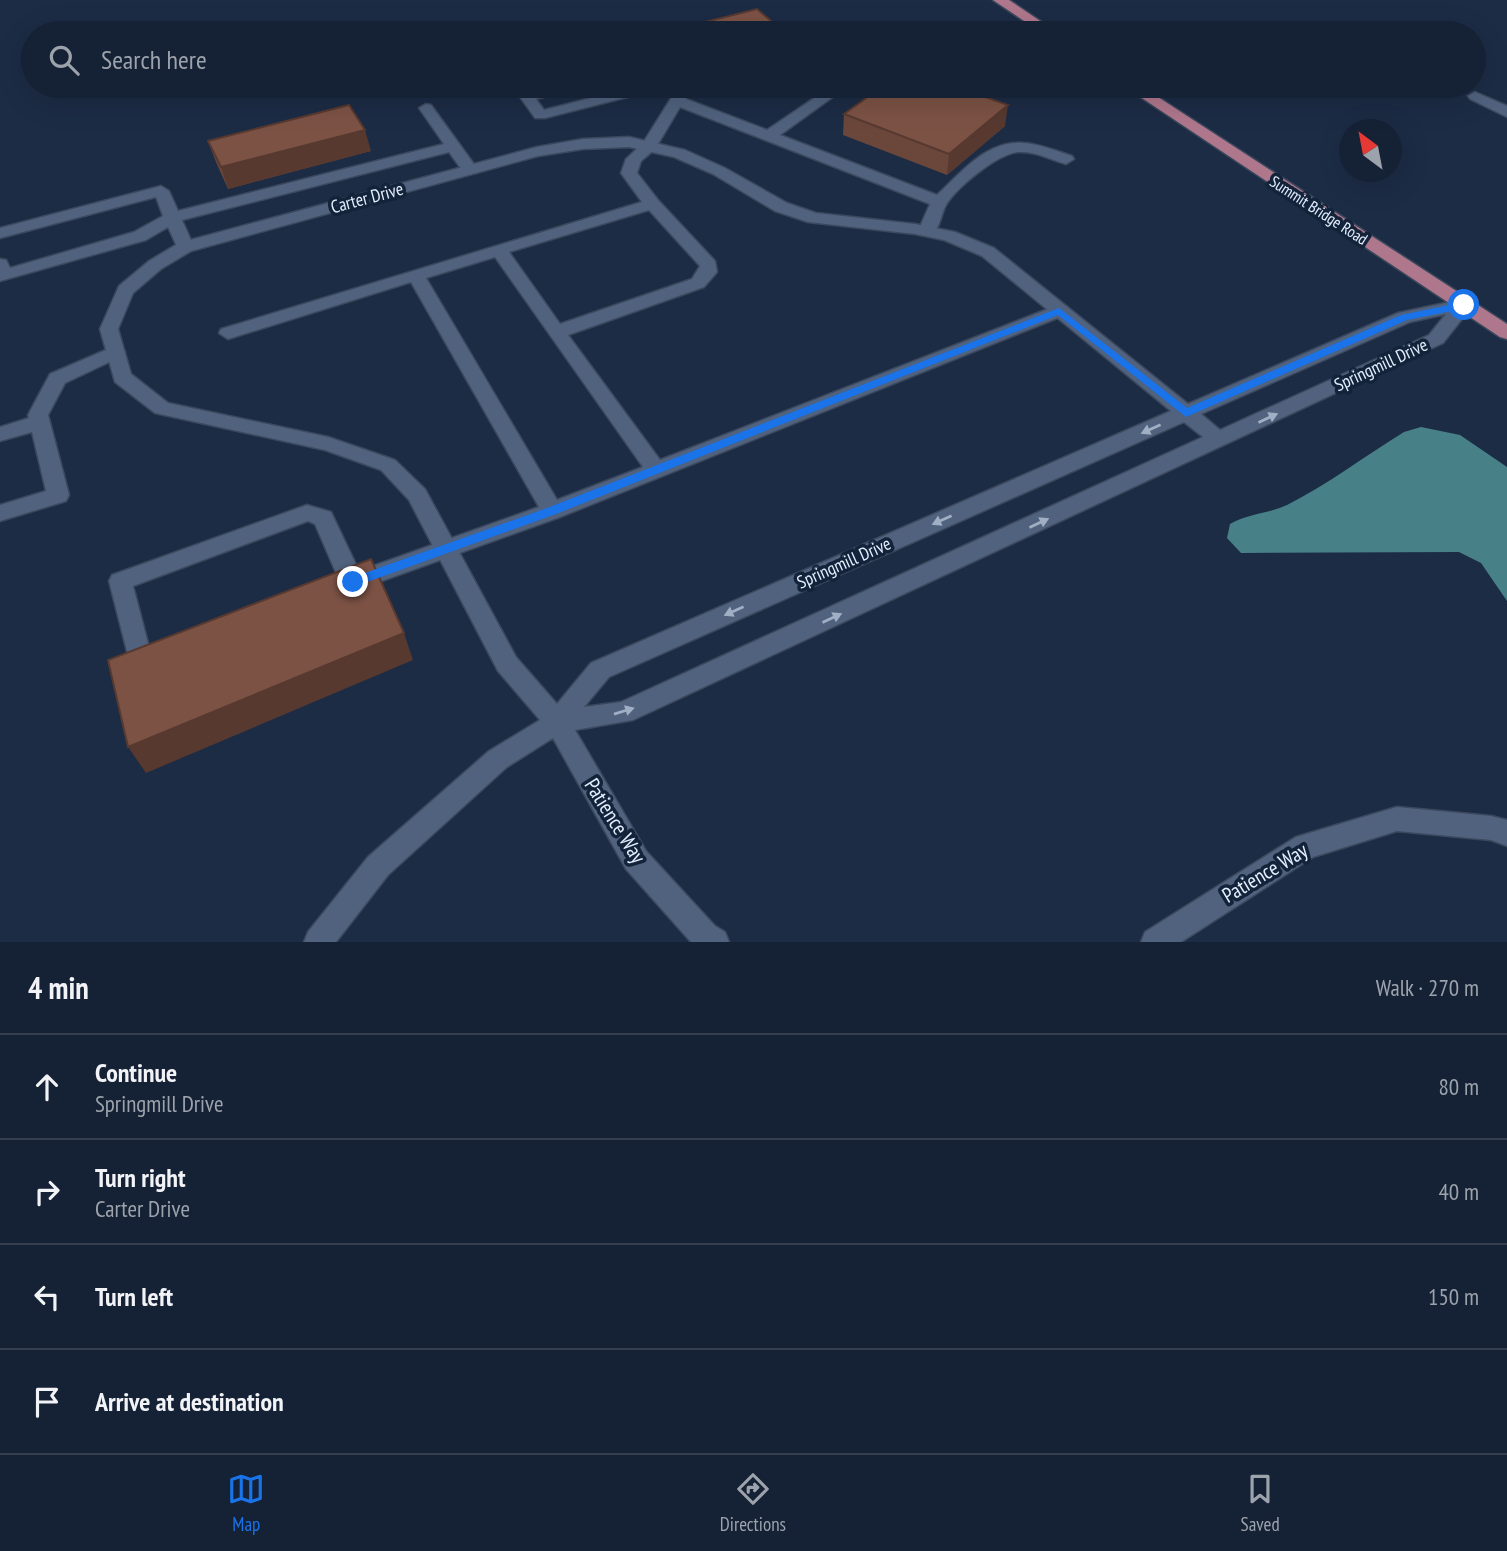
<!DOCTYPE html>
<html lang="en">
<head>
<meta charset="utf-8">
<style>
  :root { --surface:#152134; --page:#222e40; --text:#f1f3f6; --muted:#9da3ac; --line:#343e4f; --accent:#1a73e8 }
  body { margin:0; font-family:"PT Sans Narrow",sans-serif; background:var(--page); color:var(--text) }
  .compass { position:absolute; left:1339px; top:119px; width:63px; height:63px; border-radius:50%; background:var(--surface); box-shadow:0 7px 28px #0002; rotate:328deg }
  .stop { position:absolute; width:21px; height:21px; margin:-16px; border:5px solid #1a73e8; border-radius:50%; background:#fff }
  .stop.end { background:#1a73e8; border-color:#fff; box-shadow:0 2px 7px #0008 }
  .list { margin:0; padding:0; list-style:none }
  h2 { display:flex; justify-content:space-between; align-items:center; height:91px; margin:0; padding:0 28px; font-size:30px }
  h2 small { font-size:23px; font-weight:400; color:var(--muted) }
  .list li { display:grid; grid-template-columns:46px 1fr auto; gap:21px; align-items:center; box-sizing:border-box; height:105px; padding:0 28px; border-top:2px solid var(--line) }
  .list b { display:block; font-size:26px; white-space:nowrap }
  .list p { margin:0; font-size:23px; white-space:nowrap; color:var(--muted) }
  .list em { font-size:23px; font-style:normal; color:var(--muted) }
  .icon { flex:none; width:38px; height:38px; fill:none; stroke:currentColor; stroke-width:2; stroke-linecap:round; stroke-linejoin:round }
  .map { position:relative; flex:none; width:1507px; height:942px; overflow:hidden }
  .search { position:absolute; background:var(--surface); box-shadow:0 7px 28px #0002; left:21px; right:21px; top:21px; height:77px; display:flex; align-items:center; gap:18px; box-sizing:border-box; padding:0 24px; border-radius:38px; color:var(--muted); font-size:26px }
  .sheet { height:511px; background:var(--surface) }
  nav { display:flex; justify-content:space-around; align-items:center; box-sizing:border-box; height:98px; border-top:2px solid var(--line); background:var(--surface); font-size:19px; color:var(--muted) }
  nav a { display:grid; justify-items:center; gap:4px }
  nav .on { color:var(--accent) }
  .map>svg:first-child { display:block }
  .water { fill:#488087 }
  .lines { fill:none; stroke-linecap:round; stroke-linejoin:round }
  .service-casing { stroke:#3b485d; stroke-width:3 }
  .minor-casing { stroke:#3b485d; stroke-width:3 }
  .primary-casing { stroke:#3b485d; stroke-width:3 }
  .service { fill:#50627e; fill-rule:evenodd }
  .minor { fill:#50627e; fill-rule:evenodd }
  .primary { fill:#af778c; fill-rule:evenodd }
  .wall { fill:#6b473b }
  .shaded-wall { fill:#573930 }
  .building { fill:#7c5245; stroke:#573930; stroke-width:2 }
  .oneway { fill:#a1afc5 }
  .route { fill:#1a73e8 }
  .labels { text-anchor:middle; stroke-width:7; stroke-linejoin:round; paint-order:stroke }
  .far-street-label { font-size:16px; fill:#e3eeff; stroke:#13233a }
  .street-label { font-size:18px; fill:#e3eeff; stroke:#13233a }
  .near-street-label { font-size:21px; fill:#e3eeff; stroke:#13233a }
</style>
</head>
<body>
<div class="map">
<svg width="1507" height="942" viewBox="0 0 1507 942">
  <rect width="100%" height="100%" fill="#1c2c45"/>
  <path class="water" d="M1421,427L1460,435L1507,467V601L1481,563L1459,552L1241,553L1227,538L1230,524C1249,513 1268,514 1287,505C1327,485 1365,456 1404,432Z"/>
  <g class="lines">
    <defs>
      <path id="service" d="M553,86H576L574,89L536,99L544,110L638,86H661L659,89L545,118H535L520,97L522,94Z
        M665,86H680L688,94L686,99L767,130L832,86H848L780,135L937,195C960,174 987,139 1024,143C1040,144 1056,151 1072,156L1074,159L1066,164C1051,160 1035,151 1019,152C998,153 956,188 946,205C940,216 940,233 927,236L918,231L930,204L680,107L655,149L641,161L637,173L658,200L715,261L717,272L704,287L568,335L660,460L1053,307H1065L1068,311L1065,315L560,517L351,592L343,589L315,524L308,521L133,586L150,651L163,652L166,659L163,666C152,670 144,675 132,671L109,581L112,575L307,505L331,512L359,571L539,507L411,282L228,339L219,333L221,329L642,202L621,173L626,159L643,143L673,95ZM649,210L700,266L692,279L560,324L509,252ZM495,257L643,467L557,500L426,278Z
        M1475,92L1507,106V117L1470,99L1468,96Z
        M426,104L431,105L476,167L478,170L476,173H464L449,152L182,220L194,247L191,251H179L168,227L146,240L0,281V259L6,260L10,268L134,232L163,216L156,197L0,238V228L161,186L169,191L178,211L444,144L419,108Z
        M115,346L122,348L125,352L122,356L65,383L48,415L69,495L66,501L0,521V505L46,491L32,432L0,441V427L29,418L28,415L50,374Z"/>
      <path id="minor" d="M629,137L685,150L725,168L787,203L816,213L915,224L955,232L994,248L1188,404L1398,313L1464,299L1473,305L1443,343L633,720L575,730L646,851L715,926L725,932L729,942H691L626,869L553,738L507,767L388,875L336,942H304L308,932L368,857L489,751L540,720L498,671L409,500L381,470L325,450L155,413L115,382L100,329L119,286L149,261L179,243L537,147L583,139ZM629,147L674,157L713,174L775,211L808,222L915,234L944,240L982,256L1171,411L591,663L557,704L516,657L425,489L395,460L328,437L168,403L131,374L118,329L133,293L161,269L191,251L538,156L583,149ZM1446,314L1429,335L1220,430L1201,414L1410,322ZM1184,422L1203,437L621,702L584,707L609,677Z
        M1397,807L1491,816L1507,820V846L1491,840L1397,831L1313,857L1181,942H1141L1145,932L1296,837Z"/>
      <path id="primary" d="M993,0H1009L1058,33H1042Z
        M1124,86H1141L1507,324V339L1500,337Z"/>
    </defs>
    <use href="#service" class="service-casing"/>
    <use href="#minor" class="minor-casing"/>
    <use href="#primary" class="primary-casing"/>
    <use href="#service" class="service"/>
    <use href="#minor" class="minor"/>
    <use href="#primary" class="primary"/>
  </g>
  <path class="wall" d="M720,86H779L733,98Z
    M844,114L1005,126L947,175L843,135Z
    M208,141L371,151L228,189L216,162Z"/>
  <path class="shaded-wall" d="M733,86H779L733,98Z
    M1008,105L1005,126L947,175L949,154Z
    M365,130L371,151L228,189L221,167Z
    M404,633L413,660L146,773L128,747Z"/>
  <path class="building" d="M757,9L785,33H686L681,28Z
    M883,86H954L1008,105L949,154L844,114Z
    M349,105L365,130L221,167L208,141Z
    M371,559L404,633L128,747L108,660Z"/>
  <defs><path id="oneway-solid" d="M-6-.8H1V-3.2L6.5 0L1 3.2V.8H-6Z" transform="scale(1.75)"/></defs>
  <g class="oneway">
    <use href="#oneway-solid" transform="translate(1268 418) rotate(-25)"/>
    <use href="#oneway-solid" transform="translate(1151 429) rotate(156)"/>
    <use href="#oneway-solid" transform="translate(942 520) rotate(156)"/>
    <use href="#oneway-solid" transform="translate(1039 523) rotate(-25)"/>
    <use href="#oneway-solid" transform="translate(734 611) rotate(156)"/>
    <use href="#oneway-solid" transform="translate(832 618) rotate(-25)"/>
    <use href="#oneway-solid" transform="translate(624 711) rotate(-17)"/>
  </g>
  <path class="route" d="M1464,302L1469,305L1467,308L1407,320L1186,417L1058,315L556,514L353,587L346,582L348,579L547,508L1059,308L1187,408L1401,315Z"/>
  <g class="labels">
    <g class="far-street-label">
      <text transform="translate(1319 210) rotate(33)" y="6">Summit Bridge Road</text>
    </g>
    <g class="street-label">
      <text transform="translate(367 198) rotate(-15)" y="6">Carter Drive</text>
      <text transform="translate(1381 365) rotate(-25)" y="6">Springmill Drive</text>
      <text transform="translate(844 563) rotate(-24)" y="6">Springmill Drive</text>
    </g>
    <g class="near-street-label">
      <text transform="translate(615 821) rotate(58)" y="7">Patience Way</text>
      <text transform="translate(1265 873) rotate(-31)" y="7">Patience Way</text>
    </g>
  </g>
</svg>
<svg class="compass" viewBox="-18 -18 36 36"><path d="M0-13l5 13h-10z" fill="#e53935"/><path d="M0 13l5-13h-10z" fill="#9da3ac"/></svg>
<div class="stop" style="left:1464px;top:305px"></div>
<div class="stop end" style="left:353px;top:582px"></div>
<div class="search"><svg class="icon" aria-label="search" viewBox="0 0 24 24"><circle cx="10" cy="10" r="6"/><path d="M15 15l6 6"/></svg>Search here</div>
</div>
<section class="sheet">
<h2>4 min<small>Walk · 270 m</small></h2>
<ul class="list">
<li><svg class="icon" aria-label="ahead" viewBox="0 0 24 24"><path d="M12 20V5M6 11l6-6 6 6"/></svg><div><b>Continue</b><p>Springmill Drive</p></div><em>80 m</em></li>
<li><svg class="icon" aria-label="right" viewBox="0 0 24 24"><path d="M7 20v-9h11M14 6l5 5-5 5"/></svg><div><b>Turn right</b><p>Carter Drive</p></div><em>40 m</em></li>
<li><svg class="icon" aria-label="left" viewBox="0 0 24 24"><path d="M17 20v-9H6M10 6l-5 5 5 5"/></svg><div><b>Turn left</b></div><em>150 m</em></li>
<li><svg class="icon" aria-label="arrive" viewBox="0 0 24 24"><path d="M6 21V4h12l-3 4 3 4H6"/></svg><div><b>Arrive at destination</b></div></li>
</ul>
</section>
<nav>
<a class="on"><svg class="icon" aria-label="map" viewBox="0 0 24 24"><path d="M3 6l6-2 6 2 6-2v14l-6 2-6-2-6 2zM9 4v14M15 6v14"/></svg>Map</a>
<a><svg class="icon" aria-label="directions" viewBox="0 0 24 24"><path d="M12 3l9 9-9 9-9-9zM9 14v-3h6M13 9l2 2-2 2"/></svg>Directions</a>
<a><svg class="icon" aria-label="saved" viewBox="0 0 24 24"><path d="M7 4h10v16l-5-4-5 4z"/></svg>Saved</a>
</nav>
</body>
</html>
